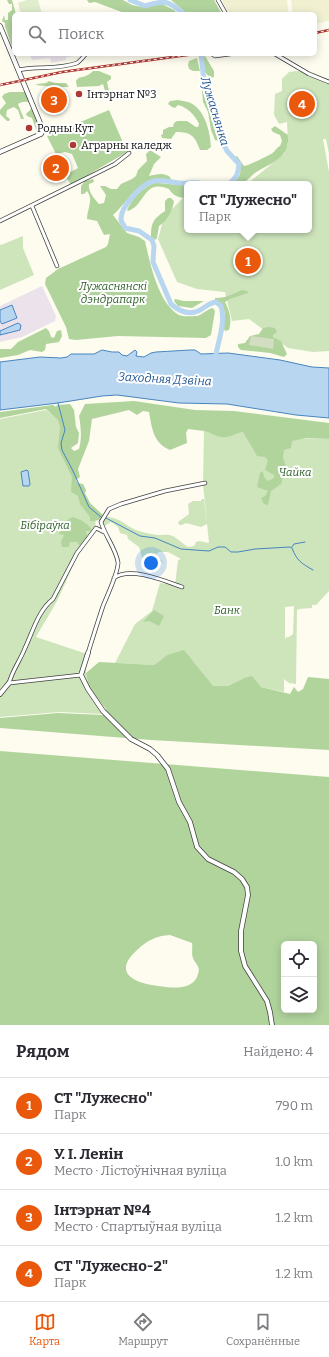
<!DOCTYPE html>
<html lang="ru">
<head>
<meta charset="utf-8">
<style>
  :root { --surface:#fff; --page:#f7f7f7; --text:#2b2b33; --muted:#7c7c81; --line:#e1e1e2; --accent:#ea580c }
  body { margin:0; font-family:Bitter,serif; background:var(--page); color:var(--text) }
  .controls { position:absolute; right:12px; bottom:12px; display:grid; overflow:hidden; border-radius:6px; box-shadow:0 2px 10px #0003 }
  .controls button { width:36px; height:36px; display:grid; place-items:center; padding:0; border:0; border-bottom:1px solid var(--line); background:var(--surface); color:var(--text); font:20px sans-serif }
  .you { position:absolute; left:151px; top:563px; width:14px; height:14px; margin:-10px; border:3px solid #fff; border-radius:50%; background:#1a73e8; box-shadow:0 0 0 6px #1a73e833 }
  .badge { display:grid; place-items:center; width:26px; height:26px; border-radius:50%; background:var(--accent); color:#fff; font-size:13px; font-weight:700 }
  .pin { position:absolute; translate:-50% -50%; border:2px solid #fff; box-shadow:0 1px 4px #0006 }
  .popup { position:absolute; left:184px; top:181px; width:128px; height:52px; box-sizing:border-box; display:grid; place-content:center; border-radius:6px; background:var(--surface); filter:drop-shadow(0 1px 3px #0005); font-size:13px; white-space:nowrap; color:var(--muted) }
  .popup b { font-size:15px; color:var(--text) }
  .popup::after { content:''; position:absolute; left:50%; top:100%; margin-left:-8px; border:8px solid transparent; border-top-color:var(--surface) }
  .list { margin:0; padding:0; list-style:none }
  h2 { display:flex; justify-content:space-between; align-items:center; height:52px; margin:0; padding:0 16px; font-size:17px }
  h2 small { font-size:13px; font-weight:400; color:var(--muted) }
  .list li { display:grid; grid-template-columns:26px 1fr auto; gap:12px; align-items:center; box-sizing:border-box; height:56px; padding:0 16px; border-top:1px solid var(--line) }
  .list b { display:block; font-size:15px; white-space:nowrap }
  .list p { margin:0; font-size:13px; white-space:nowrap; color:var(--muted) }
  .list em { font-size:13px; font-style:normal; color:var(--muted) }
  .icon { flex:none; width:22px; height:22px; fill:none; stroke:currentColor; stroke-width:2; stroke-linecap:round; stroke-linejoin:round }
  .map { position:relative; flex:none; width:329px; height:1025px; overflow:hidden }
  .search { position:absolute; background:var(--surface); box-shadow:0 2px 10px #0003; left:12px; right:12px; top:12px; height:44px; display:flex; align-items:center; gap:10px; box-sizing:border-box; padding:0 14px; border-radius:6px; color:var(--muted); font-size:15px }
  .sheet { height:276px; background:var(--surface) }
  nav { display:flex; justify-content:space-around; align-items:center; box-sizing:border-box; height:56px; border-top:1px solid var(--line); background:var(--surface); font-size:11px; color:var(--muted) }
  nav a { display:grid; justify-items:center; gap:2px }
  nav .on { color:var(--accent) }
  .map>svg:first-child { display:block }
  .industrial { fill:#ebe2eb }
  .farmland { fill:#f1f1d2 }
  .green { fill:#cee5bc; fill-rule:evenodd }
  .forest { fill:#b1d49d; fill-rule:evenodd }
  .cemetery { fill:#d2ddc2 }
  .pitch { fill:#dfedcd }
  .water { fill:#b9d6f0; stroke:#4785bf }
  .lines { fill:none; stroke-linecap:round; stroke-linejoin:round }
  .stream { stroke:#4785bf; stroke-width:1 }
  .river { stroke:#b9d6f0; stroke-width:5 }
  .minor-casing { stroke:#404040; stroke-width:4.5 }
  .tertiary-casing { stroke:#404040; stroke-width:5.5 }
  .minor { stroke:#fff; stroke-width:3 }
  .tertiary { stroke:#fff; stroke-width:4 }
  .rail-casing { stroke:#af3833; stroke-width:2.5 }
  .rail { stroke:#fff; stroke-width:1; stroke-dasharray:3; stroke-linecap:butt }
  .poi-dot { fill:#af3833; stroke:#fff; stroke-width:1.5 }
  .labels { text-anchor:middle; stroke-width:4; stroke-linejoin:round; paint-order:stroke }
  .poi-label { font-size:11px; fill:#0d0d0d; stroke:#fff; text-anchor:start }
  .park-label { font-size:11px; font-style:italic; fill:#2b5e24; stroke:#fff }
  .water-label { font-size:12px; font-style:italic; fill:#235893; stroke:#fff }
</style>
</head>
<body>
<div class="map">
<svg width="329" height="1025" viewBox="0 0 329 1025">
  <rect width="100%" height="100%" fill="#fdfcef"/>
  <path class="industrial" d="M30,54H73L74,56L66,57V60L51,63L50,58L32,60Z
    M42,286L56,316L55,321L22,337L0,342V306Z"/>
  <path class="farmland" d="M222,0H287L288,11L287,14H231L226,8Z
    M291,0H329V21L315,24V14H293Z"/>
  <path class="green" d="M296,71L312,72L329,80V154L326,139H323L329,172V351L313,352L288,348L249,319L232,321L225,292L197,289L177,282L158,239L164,217L185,196H187V230H309V184H247L284,154L288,144L287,122L279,124L274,115L275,94L282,91V79L289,72Z
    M23,236V248L34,275L0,290V244L1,245Z
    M46,410L58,419L62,431L59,442L80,491L96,516L95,533C77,549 70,575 59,597C52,611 43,624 36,637L87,654L86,673L89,688L105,710L102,714L59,712L0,717V419Z
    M239,426L292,438L329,439V591L316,605H312V608L299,609L297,610L296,684L289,683L284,679V692L261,687L244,678L228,686H212L203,675L167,655L154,665L115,663L135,624L152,611L160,583L175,585L178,560L181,559L168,552H159L156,554L164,563L155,559L152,560H143L139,547L128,539L127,535L120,533L118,527L111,522L105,526L102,521L106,517C121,517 126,527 139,531C144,533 152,534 157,535C163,535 168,534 173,536C177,538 183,544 188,547L194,546L196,542L199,541L209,543L203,484L204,431ZM294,606L293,634L289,637H287L285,639V607Z
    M202,499H204L207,524L201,527L186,523L182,525H179L178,522L189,514L188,504L193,501H201Z"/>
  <path class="forest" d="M7,0H12L16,14H14V53L5,26V23L2,21L4,15L5,20H8V13L12,10V4H9Z
    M87,0H123L132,5L146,8L160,3L174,10L178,14H168L160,12L156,14H127L95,2L89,3Z
    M171,0H214L222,14H185L183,10Z
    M205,56L214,71V77L210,78L204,71L203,57Z
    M197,58L200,71H193L189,69L188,65L189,61Z
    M93,71H99L111,76V79L107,82L109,91H105L103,84L99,86L77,87L76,81C79,76 81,78 86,76C88,75 91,73 93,71Z
    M49,81L55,83H66L69,87H55L36,85L37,84L46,83Z
    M203,90L212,113L219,141L215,140L211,130L208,112L203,102L202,91Z
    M10,92H25L27,94L41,129V131L38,133L37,132L32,118L27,116L26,114C27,112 30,111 31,109C33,100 23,101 18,104L24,119H21L18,110L14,107L7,110L6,116L10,119L9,121H7L0,114V110L6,103L2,97L4,94Z
    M178,100C181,101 185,101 188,102C205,108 210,131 211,147L207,150H200C195,136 191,132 176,132L171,139L162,138L161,135L163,134V130L169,127H173L174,123L177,121H187L196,127H198L199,124C196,116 187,107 178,105L175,108L172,107L168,104L170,101Z
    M109,110L127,152L71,185L65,175L78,168L72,154L65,152L56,154L47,136Z
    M275,126L288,135C290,159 272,162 255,173C251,176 247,180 243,184H233C243,174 242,168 235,157L237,156L244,166C250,165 265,157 271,154C275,152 275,149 280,146L282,141L280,135L273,132L271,129Z
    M150,150L161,157L154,164L149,176C157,174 165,172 171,178L169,180C136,177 133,197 113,215L127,233L139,237L145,241C150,263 158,303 179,315C182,317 192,316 197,316C202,315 207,309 213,308L215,311L211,335L206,338L118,336L76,340L69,339L66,327L45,284L46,278L58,269L106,247L108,244L110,234L104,235L97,221L87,219C87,209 94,200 87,191L84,194H81V186L85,181L93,179L94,182L89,184C88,192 94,198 99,204L104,203L106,195L100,186H105L111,189H117L121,184L132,179L136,176L138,170L147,161L146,154Z
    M154,183C166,183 177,186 187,185V198C179,198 173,196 169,189C143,178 146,205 128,211L127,210C133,197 141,189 154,183Z
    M168,198H171L174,201C173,210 167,221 159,226L157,238L155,240L151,237C151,223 153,219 165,211V201Z
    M242,290L247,291L248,293L230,299L225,302C230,312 232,319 229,330L225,331C219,319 233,312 215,301V298C228,298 232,294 242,290Z
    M175,299L184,301H204L192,308L178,306L174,301Z
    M269,327L275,328L277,332L273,335V337L281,341L287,354L284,357L270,353L241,350L238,347V344L245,343L250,336L259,334L263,328Z
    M46,328L49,331L51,337L54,338L57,331L61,330L62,336L59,342L46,344L45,350L42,352L30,350L18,355L0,358V349H11L18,342Z
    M134,401L195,410L234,411L329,423V439L306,438L292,441L291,448L284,450L283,457L286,467L281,484L271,491L268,505L264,504L261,498L265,496L268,491L257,487L260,473L263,471L264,477L268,481L274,478V475L265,470L268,460L265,457L257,456L243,432C235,433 230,438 222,437C216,437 210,432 204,431C199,430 193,430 188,429L186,433L187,443L170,450C153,443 152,428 149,412L143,411L137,415L129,410L92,419L89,441L78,469L80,477L76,480L78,483L83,484L86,490L85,493L90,503L103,515L100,520L93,521H90V517L80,504L78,496L71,492L72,477L58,448L60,427L58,420L46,409L0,418V412L53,405L56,407L57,405L70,404L74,410L76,427L79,433L78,443L71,448L74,451L79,449C82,438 81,428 79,416L85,404Z
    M72,517C80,519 85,522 91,528V531H86L87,536L82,545H79L77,542H70L69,547H62L61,542L64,535L59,534V533L63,530L64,522Z
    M154,610L164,616L159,626L149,621L143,622Z
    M184,650L213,686H228L244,678L252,676L261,687L290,694L294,687L298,692L303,689L308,677L329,679V750L151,740L0,728V718L58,713L103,715L106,709L89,688L86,673L99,662L154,665L167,655Z
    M0,751L329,777V1025H0ZM170,935L192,943C193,948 191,953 193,958C195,964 201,966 198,974C197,980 191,985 186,986C177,989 166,987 158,986C134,983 112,973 137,950C148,940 156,936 170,935ZM284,944H314V1010H284Z"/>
  <path class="cemetery" d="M251,336L274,339L273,349L249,345Z"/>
  <path class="pitch" d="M27,0H38L42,14H21L18,3Z"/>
  <path class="water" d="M12,305L17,318L2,324L0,321V310Z
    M18,323L21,325L20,330L0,335V331Z
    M102,350L112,352H119L122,355L127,356L135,350L137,352L136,356L144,357L151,353L156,352L190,350H195L201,354L228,353L280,360L312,367L329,368V418L296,415L227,404L179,403L117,395L102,396L58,403L0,410V362L40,357L61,358L67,357L71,354H94Z
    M27,470L28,471L30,484L29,486H23L21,472Z"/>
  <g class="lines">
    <path class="stream" d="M58,403L65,430L61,443L62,450L73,471L89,507L101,517
      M106,518L140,536L155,538L181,549L209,551L218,547H225L231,552H238L255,549L290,547L292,548C297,561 301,563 313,570
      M292,547L294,544L305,542"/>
    <path class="river" d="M130,0L145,6C164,0 168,0 184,14
      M201,54L204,82L223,143L227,151L239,164C238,173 237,178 229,184
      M203,184C195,181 187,184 179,183C170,182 162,179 154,181C142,183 120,207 121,220C122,223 124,225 125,228L139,231L152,240L154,246L153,262L171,304C179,311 189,315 198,311C205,308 208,303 216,302L221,306C226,323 218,341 215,359"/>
    <defs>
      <path id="minor" d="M218,0L226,14
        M212,54L215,56L230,54
        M275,54L309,74L329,82
        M18,70C37,66 58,70 77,63C80,61 83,57 86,54
        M32,206L57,266
        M0,221L99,172L115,164L129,153
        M114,578C130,566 165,581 182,587
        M88,653C93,637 98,621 103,606C107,596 119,571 118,562C115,547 105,536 101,522L109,509L121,504L165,491L205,483
        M81,675L9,683C13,669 20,661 25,648C33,631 38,611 53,599L77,553L96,528L104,532"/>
      <path id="tertiary" d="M0,26L43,130L41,134L0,152
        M88,653L81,675L88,689L103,711L131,739L150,749L157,755L168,769L179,802L190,822L197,847L208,859L234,872L242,879L247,887L248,895L241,931V951L245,966L267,1001L270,1012L272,1025
        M0,694L9,683"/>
    </defs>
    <use href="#minor" class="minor-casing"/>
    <use href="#tertiary" class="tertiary-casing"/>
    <use href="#minor" class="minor"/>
    <use href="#tertiary" class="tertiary"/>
    <defs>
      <path id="rail" d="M315,33L329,30
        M0,85L62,72L195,54"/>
    </defs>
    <use href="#rail" class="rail-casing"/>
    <use href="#rail" class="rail"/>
  </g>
  <g class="poi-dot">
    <circle cx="79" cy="94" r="4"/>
    <circle cx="29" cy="128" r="4"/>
    <circle cx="73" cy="145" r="4"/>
  </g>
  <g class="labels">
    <g class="poi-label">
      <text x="87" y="98">Інтэрнат №3</text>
      <text x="37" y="132">Родны Кут</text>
      <text x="81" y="149">Аграрны каледж</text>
    </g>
    <g class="park-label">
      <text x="113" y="290">Лужаснянскі<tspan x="113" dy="13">дэндрапарк</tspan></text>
      <text x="295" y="476">Чайка</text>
      <text x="45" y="529">Бібіраўка</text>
      <text x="227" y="614">Банк</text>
    </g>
    <g class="water-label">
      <text transform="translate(215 111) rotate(73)" y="4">Лужаснянка</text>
      <text transform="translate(165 379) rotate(3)" y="4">Заходняя Дзвіна</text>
    </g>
  </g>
</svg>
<div class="controls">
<button><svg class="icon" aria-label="locate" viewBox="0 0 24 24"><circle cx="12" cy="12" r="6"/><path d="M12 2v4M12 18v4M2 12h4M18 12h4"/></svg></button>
<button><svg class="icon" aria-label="layers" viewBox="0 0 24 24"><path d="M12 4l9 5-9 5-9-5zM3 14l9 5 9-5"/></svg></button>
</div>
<div class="you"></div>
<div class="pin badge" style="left:248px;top:261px">1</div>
<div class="popup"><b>СТ &quot;Лужесно&quot;</b>Парк</div>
<div class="pin badge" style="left:56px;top:168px">2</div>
<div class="pin badge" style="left:54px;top:100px">3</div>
<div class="pin badge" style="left:302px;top:104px">4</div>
<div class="search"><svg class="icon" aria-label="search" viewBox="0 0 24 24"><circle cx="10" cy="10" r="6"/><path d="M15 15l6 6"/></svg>Поиск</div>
</div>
<section class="sheet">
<h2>Рядом<small>Найдено: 4</small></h2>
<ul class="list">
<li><span class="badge">1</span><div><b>СТ &quot;Лужесно&quot;</b><p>Парк</p></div><em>790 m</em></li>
<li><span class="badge">2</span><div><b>У. І. Ленін</b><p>Место · Лістоўнічная вуліца</p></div><em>1.0 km</em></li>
<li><span class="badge">3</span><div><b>Інтэрнат №4</b><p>Место · Спартыўная вуліца</p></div><em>1.2 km</em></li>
<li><span class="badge">4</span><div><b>СТ &quot;Лужесно-2&quot;</b><p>Парк</p></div><em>1.2 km</em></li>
</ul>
</section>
<nav>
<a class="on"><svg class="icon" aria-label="map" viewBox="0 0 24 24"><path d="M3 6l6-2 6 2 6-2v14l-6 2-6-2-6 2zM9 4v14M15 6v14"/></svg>Карта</a>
<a><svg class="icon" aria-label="directions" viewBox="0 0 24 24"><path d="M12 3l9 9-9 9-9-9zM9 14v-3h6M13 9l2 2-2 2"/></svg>Маршрут</a>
<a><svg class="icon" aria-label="saved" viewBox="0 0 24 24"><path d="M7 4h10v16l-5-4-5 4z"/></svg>Сохранённые</a>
</nav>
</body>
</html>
